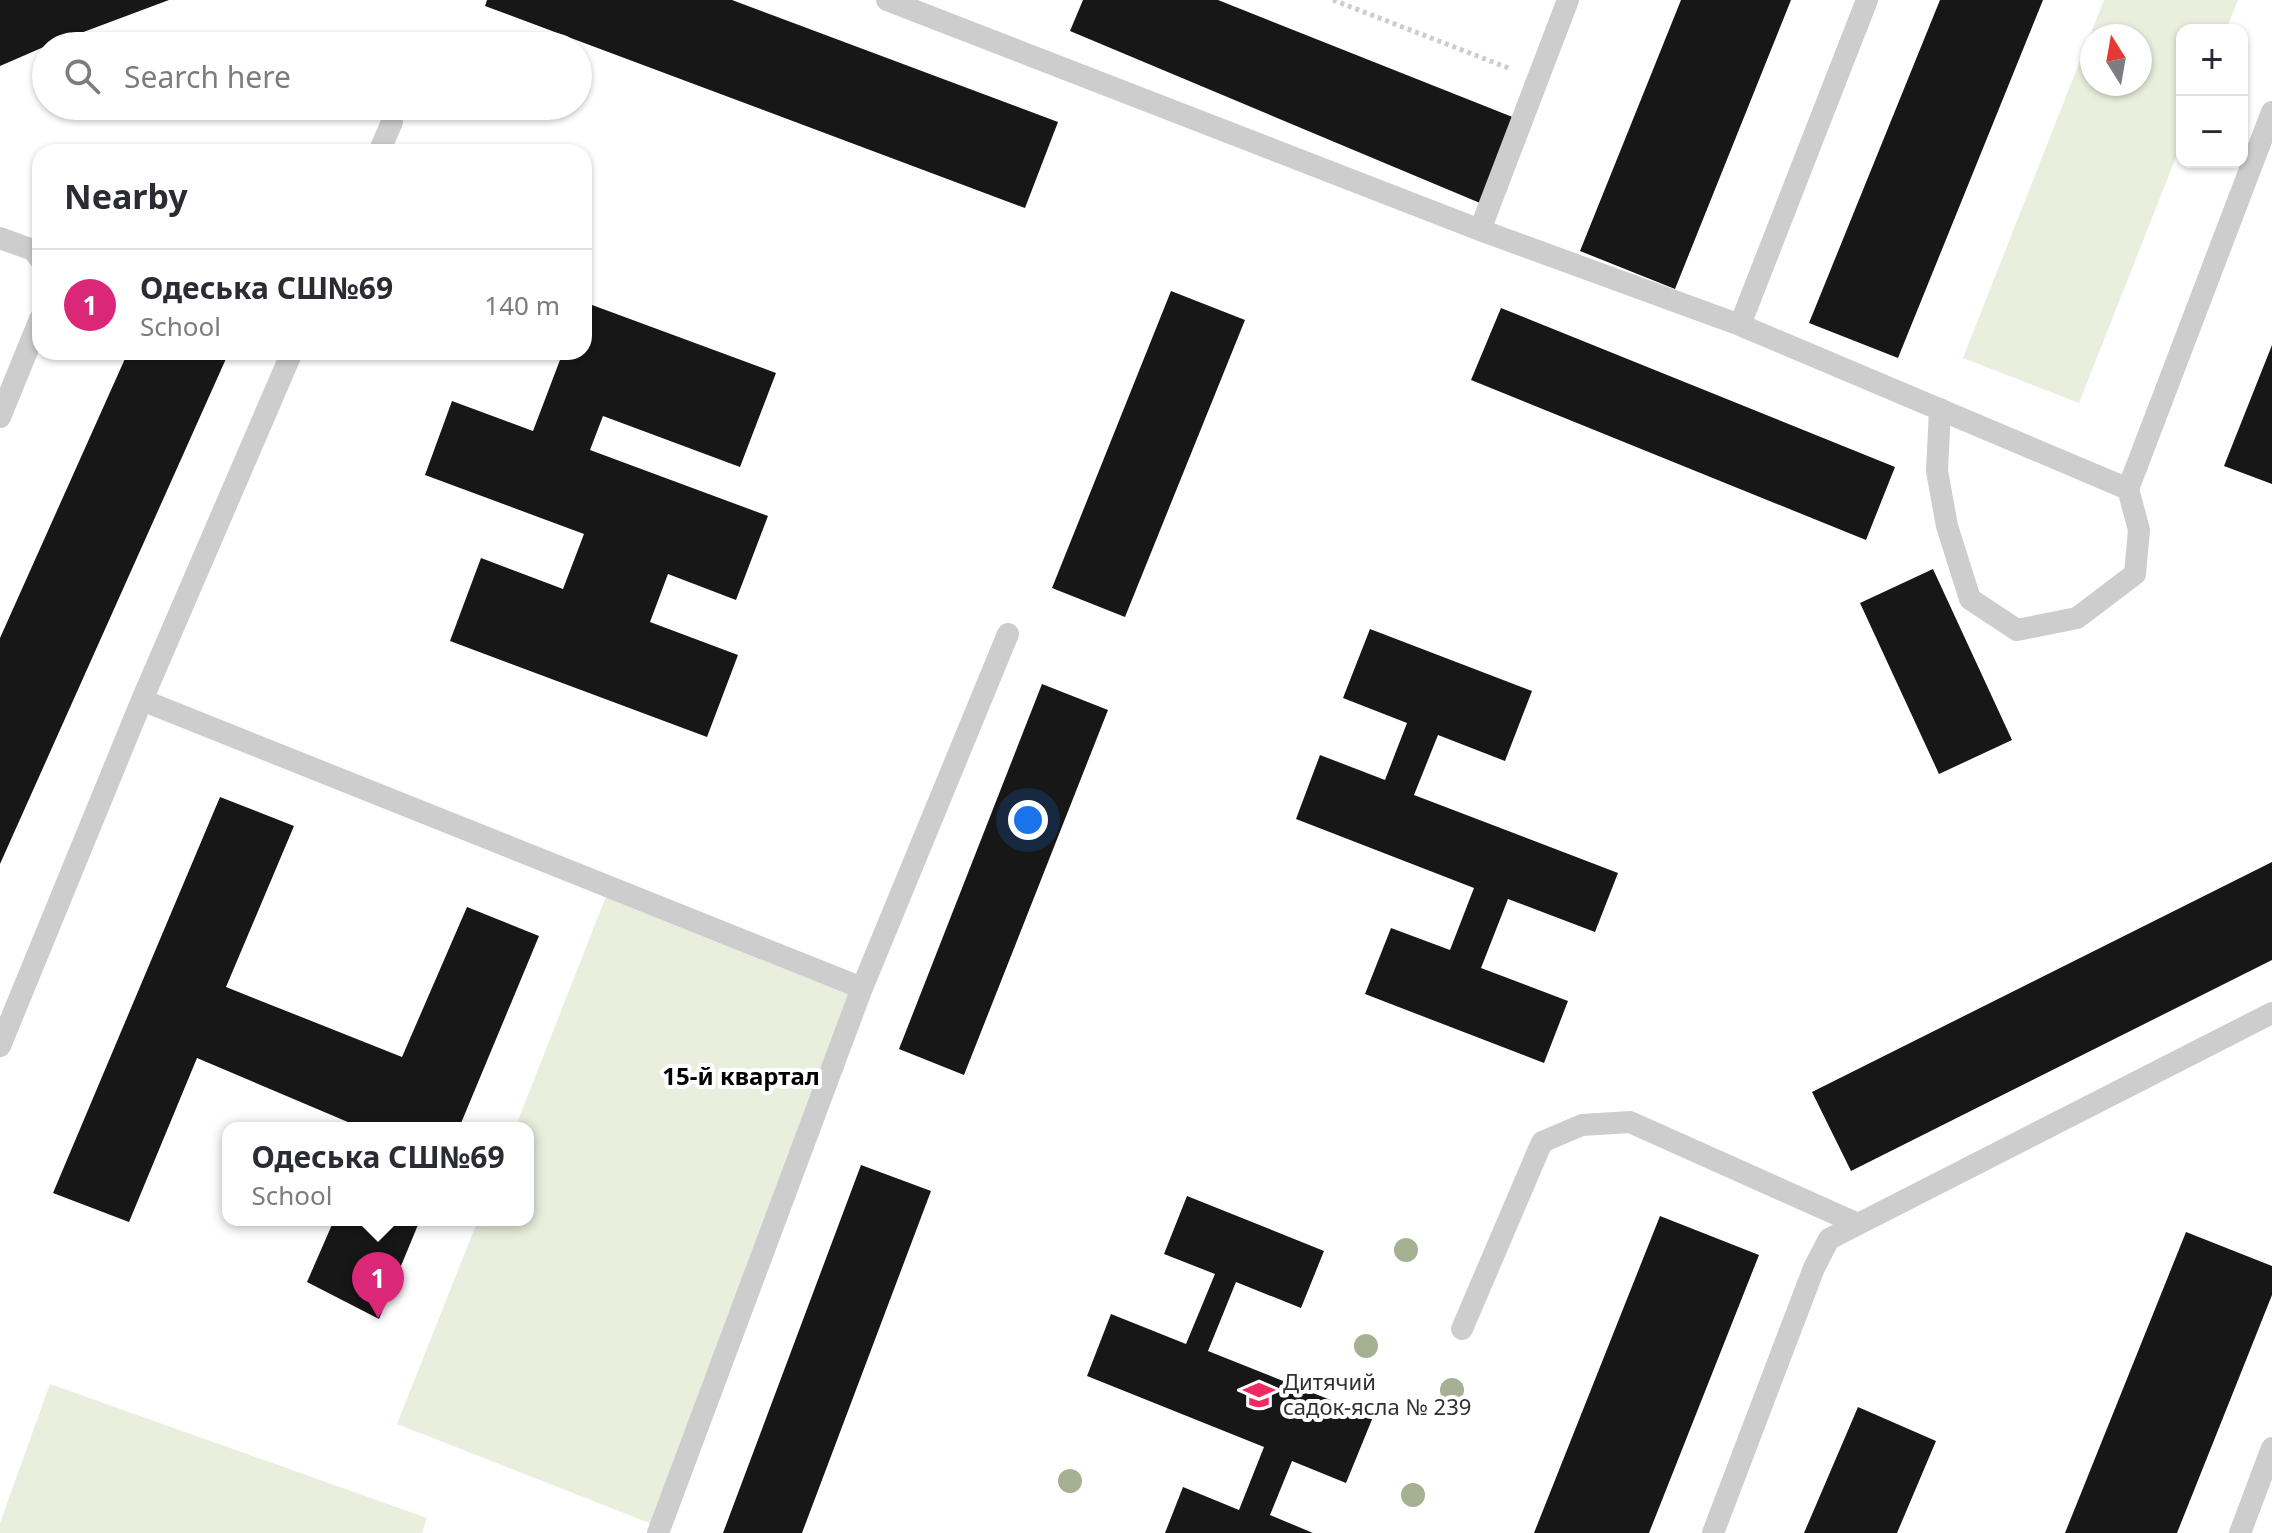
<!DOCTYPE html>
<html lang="en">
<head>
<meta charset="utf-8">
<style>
  :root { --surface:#fff; --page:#f2f2f3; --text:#2b2b33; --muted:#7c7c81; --line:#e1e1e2; --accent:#db2777 }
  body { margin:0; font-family:"Noto Sans",sans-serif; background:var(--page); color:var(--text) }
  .controls { position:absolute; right:24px; top:24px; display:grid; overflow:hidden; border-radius:16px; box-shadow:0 2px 6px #0004 }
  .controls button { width:72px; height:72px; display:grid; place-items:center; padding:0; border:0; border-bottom:2px solid var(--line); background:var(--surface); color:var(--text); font:40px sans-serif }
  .compass { position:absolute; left:2080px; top:24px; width:72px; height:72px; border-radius:50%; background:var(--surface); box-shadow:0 2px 6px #0004; rotate:349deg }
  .you { position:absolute; left:1028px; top:820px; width:28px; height:28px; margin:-20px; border:6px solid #fff; border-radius:50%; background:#1a73e8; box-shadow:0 0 0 12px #1a73e833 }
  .badge { display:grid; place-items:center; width:52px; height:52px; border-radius:50%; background:var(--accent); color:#fff; font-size:26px; font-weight:700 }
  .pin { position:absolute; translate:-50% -66px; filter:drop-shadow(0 2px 4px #0008) }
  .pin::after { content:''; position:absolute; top:42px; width:28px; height:24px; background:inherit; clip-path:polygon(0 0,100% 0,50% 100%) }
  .popup { position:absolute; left:222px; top:1122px; width:312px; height:104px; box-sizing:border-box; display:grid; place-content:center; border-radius:16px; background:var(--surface); filter:drop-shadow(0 2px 6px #0005); font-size:26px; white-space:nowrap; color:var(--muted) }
  .popup b { font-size:30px; color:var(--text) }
  .popup::after { content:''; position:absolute; left:50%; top:100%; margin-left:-16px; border:16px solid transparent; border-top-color:var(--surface) }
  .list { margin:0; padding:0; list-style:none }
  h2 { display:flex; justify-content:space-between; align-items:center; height:104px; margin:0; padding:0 32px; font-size:34px }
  h2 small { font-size:26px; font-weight:400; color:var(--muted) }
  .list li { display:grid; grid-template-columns:52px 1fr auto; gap:24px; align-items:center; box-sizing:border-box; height:112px; padding:0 32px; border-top:2px solid var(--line) }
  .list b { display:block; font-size:30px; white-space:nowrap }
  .list p { margin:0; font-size:26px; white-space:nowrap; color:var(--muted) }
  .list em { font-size:26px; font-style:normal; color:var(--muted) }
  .icon { flex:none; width:44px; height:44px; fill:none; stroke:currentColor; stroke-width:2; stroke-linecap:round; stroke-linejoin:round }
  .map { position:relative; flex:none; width:2272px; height:1533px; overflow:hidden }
  .search { position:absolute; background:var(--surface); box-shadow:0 2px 6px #0004; left:32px; top:32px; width:560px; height:88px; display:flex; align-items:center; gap:20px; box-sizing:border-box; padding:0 28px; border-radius:44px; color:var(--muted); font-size:30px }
  .panel { position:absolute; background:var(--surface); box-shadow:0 2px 6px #0004; left:32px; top:144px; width:560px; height:216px; border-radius:24px }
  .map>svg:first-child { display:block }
  .green { fill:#e9eedd; fill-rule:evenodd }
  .building { fill:#171717 }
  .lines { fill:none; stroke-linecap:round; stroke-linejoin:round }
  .path { stroke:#cdcdcd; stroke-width:5; stroke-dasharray:4 4; stroke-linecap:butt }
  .service { stroke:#cdcdcd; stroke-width:22 }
  .tree { fill:#a6b093 }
  .labels { text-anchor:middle; stroke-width:8; stroke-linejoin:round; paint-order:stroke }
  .poi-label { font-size:22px; fill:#303030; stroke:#fff; text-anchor:start }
  .neighbourhood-label { font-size:24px; font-weight:bold; fill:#000; stroke:#fff }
</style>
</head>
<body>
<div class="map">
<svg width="2272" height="1533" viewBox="0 0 2272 1533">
  <rect width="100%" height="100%" fill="#fff"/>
  <path class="green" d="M2104,0H2238L2226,30H2182V142L2079,403L1963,358ZM2092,36H2140V84H2092Z
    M609,889L869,991L657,1526L397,1424L478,1220H528V1128H515Z
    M50,1384L427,1518L422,1533H0V1523Z"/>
  <path class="building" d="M0,0H169L46,46L0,66Z
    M487,0H732L1058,122L1025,208L485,6Z
    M1083,0H1218L1515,118L1480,203L1070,31Z
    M1681,0H1791L1675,289L1580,251Z
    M1940,0H2043L1898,358L1809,323Z
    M1171,291L1245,320L1125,617L1052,588Z
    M584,302L776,373L740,467L603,416L590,450L768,516L736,600L668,574L650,622L738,655L707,737L450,641L481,558L563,589L584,534L425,475L452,401L533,431L563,352H584Z
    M1501,308L1895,467L1866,540L1471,380Z
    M2272,345V484L2224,466Z
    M128,352H229L0,864V638Z
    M1933,569L2012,740L1939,774L1860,603Z
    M1370,629L1532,691L1505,761L1438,735L1414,795L1618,873L1595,932L1508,899L1481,968L1568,1001L1544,1063L1365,994L1391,928L1450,950L1474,888L1296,819L1320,755L1385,780L1407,723L1343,698Z
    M1042,684L1108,710L964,1075L899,1049Z
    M220,797L294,826L226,987L402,1057L467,907L539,936L459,1128H362L197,1058L129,1222L53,1193Z
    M2272,862V960L1851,1171L1812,1092Z
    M861,1165L931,1191L802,1533H723Z
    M1187,1196L1324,1251L1301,1308L1236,1282L1208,1351L1373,1417L1346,1483L1292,1461L1270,1515L1313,1533H1165L1183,1487L1239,1510L1264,1447L1087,1376L1111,1314L1186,1344L1215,1274L1164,1254Z
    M1660,1216L1759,1255L1649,1533H1534Z
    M334,1220H420L379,1319L307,1282Z
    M2186,1232L2272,1266V1295L2177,1533H2065Z
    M1858,1407L1936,1441L1897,1533H1804Z"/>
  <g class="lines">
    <path class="path" d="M1333,0L1511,69"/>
    <path class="service" d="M887,0L1480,230L1740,325L2128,489L2139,530L2135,574L2077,618L2017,630L1970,599L1947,526L1937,471L1940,409
      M379,152L392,122
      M1480,230L1568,0
      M0,238L33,250L40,259
      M1740,325L1867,0
      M0,417L40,319
      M2128,489L2272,112
      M142,700L862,988
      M0,1046L142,700L292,352
      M1462,1329L1542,1142L1582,1125L1630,1122L1858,1224
      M658,1533L862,988L1008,634
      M1713,1533L1814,1268L1829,1239L2272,1013
      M2240,1533L2272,1448"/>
  </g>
  <g class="tree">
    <circle cx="1406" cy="1250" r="12"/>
    <circle cx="1366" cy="1346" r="12"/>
    <circle cx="1452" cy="1390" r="12"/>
    <circle cx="1070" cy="1481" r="12"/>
    <circle cx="1413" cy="1495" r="12"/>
  </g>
  <defs>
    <symbol id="school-bare" viewBox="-9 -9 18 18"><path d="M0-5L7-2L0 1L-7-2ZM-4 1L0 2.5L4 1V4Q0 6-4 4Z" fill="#ef2a61" stroke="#fff" stroke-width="2.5" paint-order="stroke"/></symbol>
  </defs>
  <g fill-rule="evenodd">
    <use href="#school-bare" x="1237" y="1373" width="44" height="44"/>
  </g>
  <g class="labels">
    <g class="poi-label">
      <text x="1283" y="1390">Дитячий<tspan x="1283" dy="25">садок-ясла № 239</tspan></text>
    </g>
    <g class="neighbourhood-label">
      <text x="741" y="1085">15-й квартал</text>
    </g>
  </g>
</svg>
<div class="controls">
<button>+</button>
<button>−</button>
</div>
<svg class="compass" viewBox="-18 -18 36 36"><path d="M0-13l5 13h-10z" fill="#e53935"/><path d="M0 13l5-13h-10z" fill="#7c7c81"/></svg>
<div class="you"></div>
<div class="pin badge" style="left:378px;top:1318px">1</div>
<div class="popup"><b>Одеська СШ№69</b>School</div>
<div class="search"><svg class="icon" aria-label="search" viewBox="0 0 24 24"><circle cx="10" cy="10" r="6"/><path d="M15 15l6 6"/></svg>Search here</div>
<section class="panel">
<h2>Nearby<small></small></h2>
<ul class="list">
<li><span class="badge">1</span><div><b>Одеська СШ№69</b><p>School</p></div><em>140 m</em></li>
</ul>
</section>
</div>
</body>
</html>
